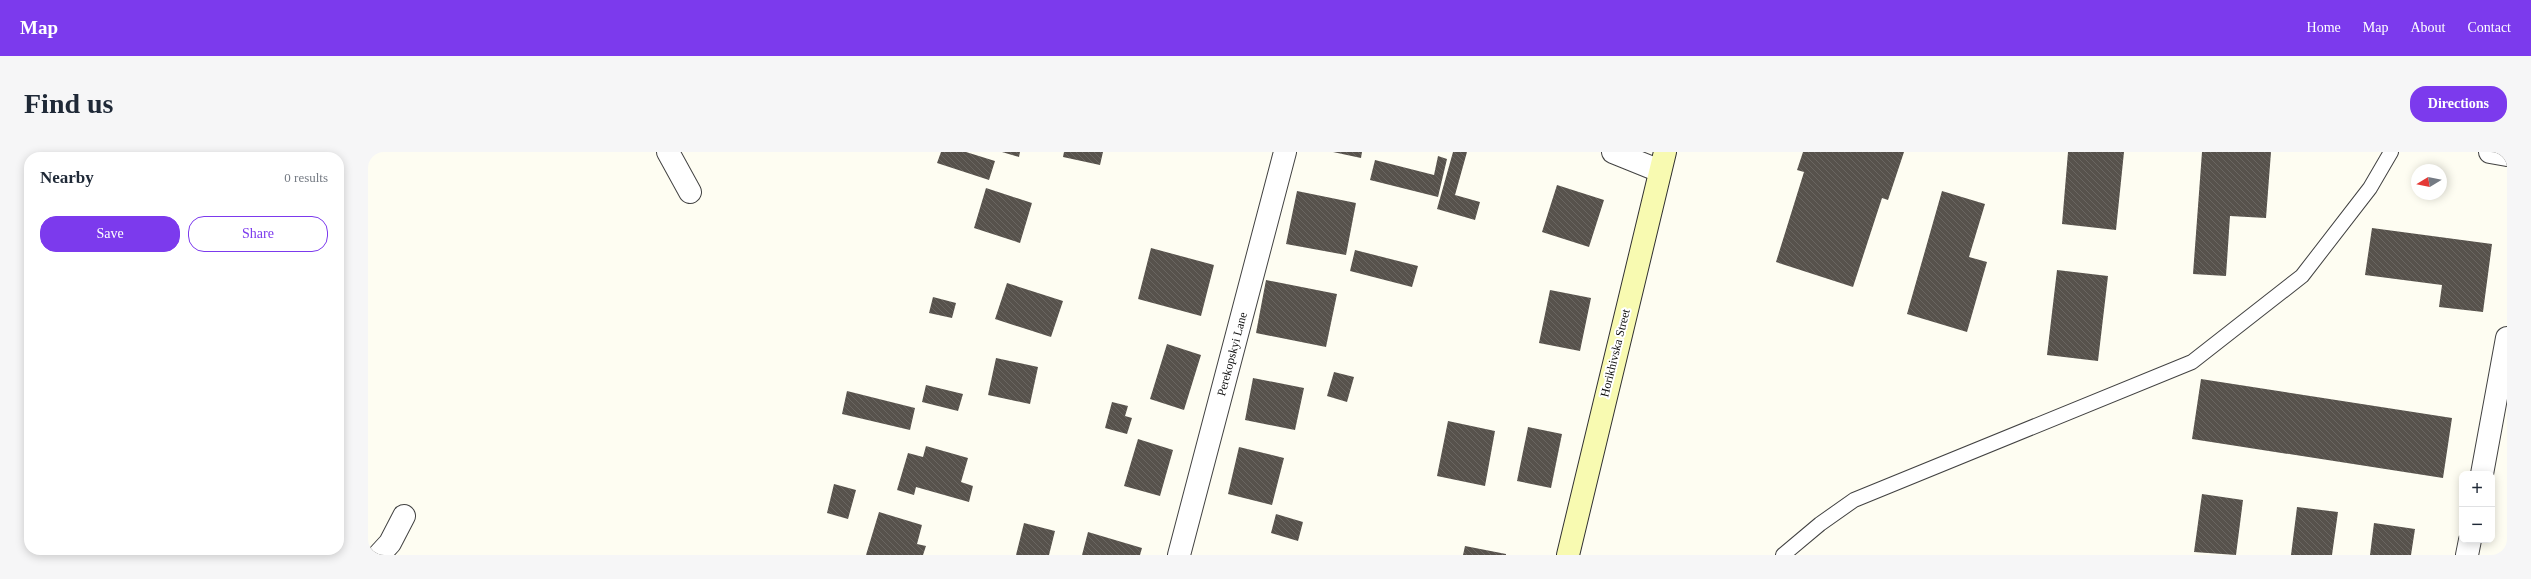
<!DOCTYPE html>
<html lang="en">
<head>
<meta charset="utf-8">
<style>
  :root { --surface:#fff; --page:#f6f6f7; --text:#1f2937; --muted:#747a83; --line:#e0e1e3; --accent:#7c3aed }
  body { margin:0; font-family:"Times New Roman",serif; background:var(--page); color:var(--text) }
  .controls { position:absolute; right:12px; bottom:12px; display:grid; overflow:hidden; border-radius:8px; box-shadow:0 2px 10px #0003 }
  .controls button { width:36px; height:36px; display:grid; place-items:center; padding:0; border:0; border-bottom:1px solid var(--line); background:var(--surface); color:var(--text); font:20px sans-serif }
  .compass { position:absolute; left:2043px; top:12px; width:36px; height:36px; border-radius:50%; background:var(--surface); box-shadow:0 2px 10px #0003; rotate:260deg }
  .list { margin:0; padding:0; list-style:none }
  h2 { display:flex; justify-content:space-between; align-items:center; height:52px; margin:0; padding:0 16px; font-size:17px }
  h2 small { font-size:13px; font-weight:400; color:var(--muted) }
  .actions { display:flex; gap:8px; padding:12px 16px }
  .actions a { flex:1; padding:9px 0; border:1px solid var(--accent); border-radius:16px; text-align:center; font-size:14px; color:var(--accent) }
  .actions .main { background:var(--accent); color:#fff }
  .map { position:relative; flex:none; width:2139px; height:403px; overflow:hidden; border-radius:16px }
  header { display:flex; align-items:center; gap:24px; box-sizing:border-box; height:56px; padding:0 20px; background:var(--accent); color:#fff }
  header strong { font-size:19px }
  nav { display:flex; gap:22px; margin-inline-start:auto; font-size:14px }
  .intro { display:flex; align-items:center; justify-content:space-between; box-sizing:border-box; height:96px; padding:0 24px }
  h1 { margin:0; font-size:28px }
  .button { padding:10px 18px; border-radius:16px; background:var(--accent); color:#fff; font-size:14px; font-weight:700 }
  main { display:flex; gap:24px; padding:0 24px }
  aside { flex:1; background:var(--surface); border-radius:16px; box-shadow:0 2px 10px #0003 }
  .map>svg:first-child { display:block }
  .building { fill:url(#building-back-hatch) }
  .lines { fill:none; stroke-linecap:round; stroke-linejoin:round }
  .lane-casing { stroke:#424242; stroke-width:16 }
  .street-casing { stroke:#424242; stroke-width:24 }
  .secondary-casing { stroke:#313131; stroke-width:24 }
  .lane { stroke:#fff; stroke-width:14 }
  .street { stroke:#fff; stroke-width:22 }
  .secondary { stroke:#f8fab1; stroke-width:22 }
  .labels { text-anchor:middle; stroke-width:4; stroke-linejoin:round; paint-order:stroke }
  .street-label { font-size:12px; fill:#0f0f0f; stroke:#fff }
</style>
</head>
<body>
<header>
<strong>Map</strong>
<nav><a>Home</a><a>Map</a><a>About</a><a>Contact</a></nav>
</header>
<div class="intro"><h1>Find us</h1><a class="button">Directions</a></div>
<main>
<aside>
<h2>Nearby<small>0 results</small></h2>
<ul class="list">
</ul>
<div class="actions"><a class="main">Save</a><a>Share</a></div>
</aside>
<div class="map">
<svg width="2139" height="403" viewBox="0 0 2139 403">
  <defs>
    <pattern id="building-back-hatch" width="6" height="6" patternUnits="userSpaceOnUse"><rect width="6" height="6" fill="#57524c"/><path d="M-1 5l2 2M0 0l6 6M5-1l2 2" fill="none" stroke="#6a6661"/></pattern>
  </defs>
  <rect width="100%" height="100%" fill="#fefdf2"/>
  <path class="building" d="M573,0H598L627,9L621,28L569,11Z
    M634,0H652L651,5Z
    M696,0H735L732,13L695,5Z
    M965,0H994L993,6Z
    M1085,0H1099L1087,43L1112,50L1107,68L1069,57Z
    M1435,0H1536L1520,48L1514,46L1485,135L1408,110L1436,20L1429,18Z
    M1700,0H1756L1748,78L1694,72Z
    M1834,0H1903L1898,66L1862,64L1858,124L1825,122Z
    M1070,4L1079,7L1070,45L1002,28L1007,8L1066,23Z
    M1189,33L1236,48L1221,95L1174,80Z
    M618,36L664,51L652,91L606,76Z
    M929,39L988,51L978,103L918,92Z
    M1574,39L1617,52L1601,105L1619,110L1599,180L1539,162Z
    M2004,76L2124,92L2115,160L2071,155L2074,133L1997,123Z
    M783,96L846,113L833,164L770,147Z
    M987,98L1050,114L1044,135L982,119Z
    M1689,118L1740,124L1730,209L1679,203Z
    M898,128L969,142L958,195L888,181Z
    M639,131L695,149L683,185L627,167Z
    M1182,138L1223,146L1212,199L1171,191Z
    M565,145L588,151L584,166L561,161Z
    M799,192L833,203L816,258L782,247Z
    M628,206L670,215L662,252L620,243Z
    M966,220L986,225L979,250L959,244Z
    M885,226L936,236L927,278L877,268Z
    M1833,227L2084,266L2075,326L1824,287Z
    M558,233L595,242L590,259L554,250Z
    M479,239L547,256L542,278L474,262Z
    M744,250L760,254L757,264L764,266L759,282L737,276Z
    M1080,269L1127,279L1117,334L1069,324Z
    M1160,275L1194,282L1183,336L1149,329Z
    M770,287L805,298L792,344L756,334Z
    M558,294L600,306L593,330L605,334L601,350L548,335L546,343L529,338L540,301L555,305Z
    M871,295L916,306L904,353L860,342Z
    M466,332L488,338L480,367L459,361Z
    M1834,342L1875,348L1868,403L1826,400Z
    M1929,355L1970,360L1964,403H1923Z
    M511,360L554,373L549,392L558,394L555,403H498Z
    M908,362L935,370L930,389L903,381Z
    M656,371L687,379L681,403H648Z
    M2006,371L2047,377L2043,403H2002Z
    M720,380L774,396L772,403H714Z
    M1097,394L1138,402V403H1095Z"/>
  <g class="lines">
    <defs>
      <path id="lane" d="M1415,403L1452,372L1486,348L1824,210L1934,124L2002,36L2023,0"/>
      <path id="street" d="M300,0L322,40
        M1245,0L1292,19
        M2122,0L2139,3
        M2114,322L2139,186
        M11,403L22,391L36,364
        M811,403L917,0
        M2099,403L2102,388"/>
      <path id="secondary" d="M1200,403L1297,0"/>
    </defs>
    <use href="#lane" class="lane-casing"/>
    <use href="#street" class="street-casing"/>
    <use href="#secondary" class="secondary-casing"/>
    <use href="#lane" class="lane"/>
    <use href="#street" class="street"/>
    <use href="#secondary" class="secondary"/>
  </g>
  <g class="labels">
    <g class="street-label">
      <text transform="translate(1247 201) rotate(-76)" y="4">Horikhivska Street</text>
      <text transform="translate(864 202) rotate(-75)" y="4">Perekopskyi Lane</text>
    </g>
  </g>
</svg>
<div class="controls">
<button>+</button>
<button>−</button>
</div>
<svg class="compass" viewBox="-18 -18 36 36"><path d="M0-13l5 13h-10z" fill="#e53935"/><path d="M0 13l5-13h-10z" fill="#747a83"/></svg>
</div>
</main>
</body>
</html>
